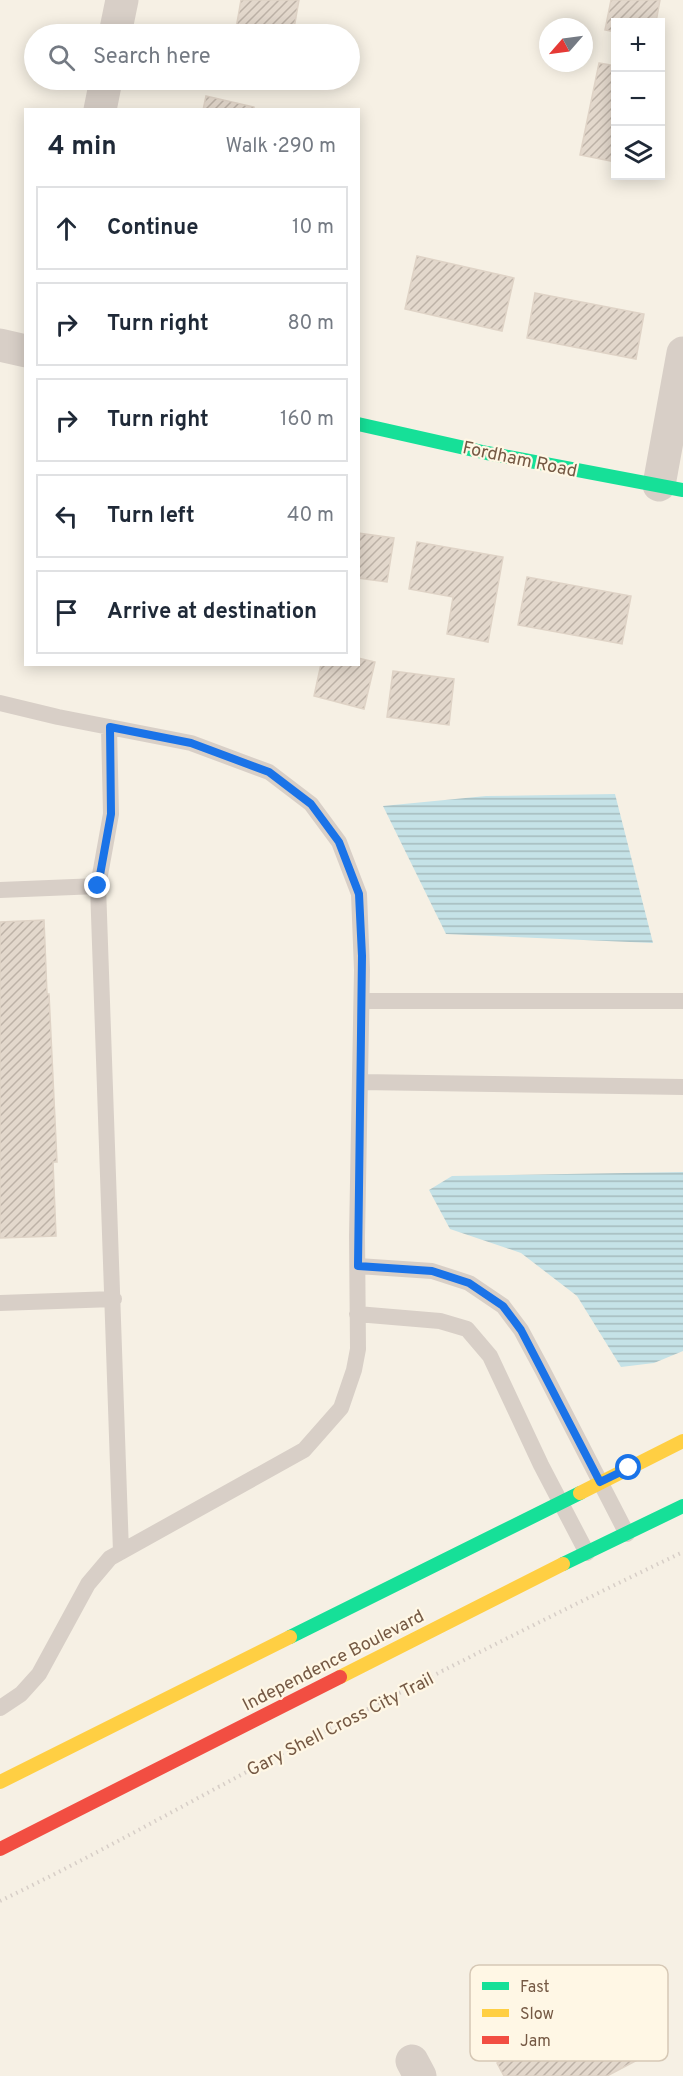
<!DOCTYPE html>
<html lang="en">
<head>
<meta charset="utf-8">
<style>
  :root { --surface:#fff; --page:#f2f2f3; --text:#1f2937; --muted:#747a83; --line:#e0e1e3 }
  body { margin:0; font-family:Overpass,sans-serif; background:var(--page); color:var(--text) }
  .controls { position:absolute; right:18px; top:18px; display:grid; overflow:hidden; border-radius:0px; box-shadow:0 3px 15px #0003 }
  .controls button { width:54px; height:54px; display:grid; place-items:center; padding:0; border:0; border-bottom:2px solid var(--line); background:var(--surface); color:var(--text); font:30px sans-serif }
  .compass { position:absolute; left:539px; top:18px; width:54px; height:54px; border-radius:50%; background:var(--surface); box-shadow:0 3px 15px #0003; rotate:242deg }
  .stop { position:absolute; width:18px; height:18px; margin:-14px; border:4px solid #1a73e8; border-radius:50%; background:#fff }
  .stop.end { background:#1a73e8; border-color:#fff; box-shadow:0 2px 6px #0008 }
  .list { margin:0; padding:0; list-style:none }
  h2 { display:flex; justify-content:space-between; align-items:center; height:78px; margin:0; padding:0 24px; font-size:26px }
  h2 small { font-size:20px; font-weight:400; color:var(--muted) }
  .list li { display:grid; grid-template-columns:39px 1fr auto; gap:18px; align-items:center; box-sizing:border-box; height:84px; margin:0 12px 12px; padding:0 12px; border:2px solid var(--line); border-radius:0px }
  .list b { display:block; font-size:22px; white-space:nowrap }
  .list em { font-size:20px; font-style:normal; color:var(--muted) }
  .icon { flex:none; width:33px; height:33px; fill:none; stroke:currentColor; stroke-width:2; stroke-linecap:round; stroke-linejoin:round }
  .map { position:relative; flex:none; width:683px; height:2076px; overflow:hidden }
  .search { position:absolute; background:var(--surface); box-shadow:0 3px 15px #0003; left:24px; top:24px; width:336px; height:66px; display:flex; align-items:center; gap:15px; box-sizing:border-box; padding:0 21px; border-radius:33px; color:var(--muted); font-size:22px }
  .panel { position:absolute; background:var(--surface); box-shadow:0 3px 15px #0003; left:24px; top:108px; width:336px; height:558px; border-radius:0px }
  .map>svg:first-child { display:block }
  .water { fill:url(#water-rules) }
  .building { fill:url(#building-hatch); stroke:#dfd3c6; stroke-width:1.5 }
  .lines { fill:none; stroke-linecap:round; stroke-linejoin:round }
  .path { stroke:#d7cec7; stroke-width:4; stroke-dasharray:1.5 4.5; stroke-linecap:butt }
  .lane { stroke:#d8cfc7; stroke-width:16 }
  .street { stroke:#d8cfc7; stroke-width:33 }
  .fast { stroke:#16e098; stroke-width:14 }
  .slow { stroke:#ffcf43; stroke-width:14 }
  .jam { stroke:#f24e42; stroke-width:14 }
  .route { stroke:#1a73e8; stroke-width:8 }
  .labels { text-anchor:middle; stroke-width:4.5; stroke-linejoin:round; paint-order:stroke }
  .street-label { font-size:18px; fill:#755944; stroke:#fff7e5 }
  .key { fill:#fff7e5; stroke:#d6c8b5; stroke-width:1.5 }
  .key-label { font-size:16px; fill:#755944 }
</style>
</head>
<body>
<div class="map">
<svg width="683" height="2076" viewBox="0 0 683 2076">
  <defs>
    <pattern id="water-rules" width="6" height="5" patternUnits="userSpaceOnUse" patternTransform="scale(1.5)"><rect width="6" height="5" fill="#c5e2e7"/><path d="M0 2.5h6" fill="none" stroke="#a5babd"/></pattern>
    <pattern id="building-hatch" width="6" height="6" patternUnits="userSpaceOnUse" patternTransform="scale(1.5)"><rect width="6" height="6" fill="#e3d8cc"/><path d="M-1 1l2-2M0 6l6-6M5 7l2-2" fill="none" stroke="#bdb2a7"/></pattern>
  </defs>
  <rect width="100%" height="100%" fill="#f6f0e4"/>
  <path class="water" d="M615,794L653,943L446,934L383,806L486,796Z
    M683,1172V1351L654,1363L621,1367L577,1296L521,1253L450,1229L429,1190L452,1176Z"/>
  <path class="building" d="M241,0H299L293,34H235Z
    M611,0H660L656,22H616V32L605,30Z
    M599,63L616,66V162L580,155Z
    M206,96L254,107V110H203Z
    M417,256L514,278L502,331L405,309Z
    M535,293L644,314L636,359L527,338Z
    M358,533L394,538L387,582L358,578Z
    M417,542L503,557L488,642L447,634L453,597L409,589Z
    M527,577L631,596L622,644L518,625Z
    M358,658L375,662L364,709L314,696L321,664H358Z
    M393,671L454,679L449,725L387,717Z
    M44,920L47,994H49L57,1162H53L56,1236L0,1238V922Z
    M644,2004L666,2045L607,2076H504L497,2063L599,2009L606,2024Z"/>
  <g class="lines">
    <path class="path" d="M0,1901C94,1856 185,1804 277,1756C412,1686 547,1617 683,1552"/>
    <path class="lane" d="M0,703L58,717L191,743L269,772L311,804L339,842L359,894L362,970L357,1236L358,1349L354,1370L341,1408L304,1450L110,1558L88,1584L39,1674L21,1694L0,1708
      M109,727L111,814L98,886L121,1552
      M0,890L98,886
      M362,1001H683
      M360,1082L683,1087
      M358,1266L432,1271L469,1283L503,1306L521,1330L543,1371L627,1534
      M0,1303L114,1299
      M357,1314L440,1321L467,1329L490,1356L541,1465L587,1553"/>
    <path class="street" d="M115,34L122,0
      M100,110L106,80
      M0,345L26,351
      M659,485L683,353
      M412,2061L420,2076"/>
    <path class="fast" d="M358,424L487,453L683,490
      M563,1564L683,1506
      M290,1637L580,1493"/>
    <path class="slow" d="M580,1493L683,1441
      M340,1677L563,1564
      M0,1782L290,1637"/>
    <path class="jam" d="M0,1849L340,1677"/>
  </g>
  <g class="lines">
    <path class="route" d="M98,886L111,814L110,727L191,743L269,772L311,804L339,842L359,894L362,956L358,1266L432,1271L469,1283L503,1306L521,1330L600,1482L629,1468"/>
  </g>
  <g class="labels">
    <g class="street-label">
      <text transform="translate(520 459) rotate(12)" y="6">Fordham Road</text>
      <text transform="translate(333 1660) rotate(-27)" y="6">Independence Boulevard</text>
      <text transform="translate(340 1724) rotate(-27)" y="6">Gary Shell Cross City Trail</text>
    </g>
  </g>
  <rect x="470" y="1965" width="198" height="96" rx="9" class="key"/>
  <rect x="482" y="1982" width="27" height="8" fill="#16e098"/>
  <rect x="482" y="2009" width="27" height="8" fill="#ffcf43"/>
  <rect x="482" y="2036" width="27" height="8" fill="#f24e42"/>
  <g class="key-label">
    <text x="520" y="1992">Fast</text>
    <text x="520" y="2019">Slow</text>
    <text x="520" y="2046">Jam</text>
  </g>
</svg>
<div class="controls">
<button>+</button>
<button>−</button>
<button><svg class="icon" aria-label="layers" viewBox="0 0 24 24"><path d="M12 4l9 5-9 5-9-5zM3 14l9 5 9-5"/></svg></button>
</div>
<svg class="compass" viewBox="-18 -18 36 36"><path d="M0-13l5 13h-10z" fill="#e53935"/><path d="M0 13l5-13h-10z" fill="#747a83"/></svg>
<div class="stop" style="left:629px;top:1468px"></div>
<div class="stop end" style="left:98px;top:886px"></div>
<div class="search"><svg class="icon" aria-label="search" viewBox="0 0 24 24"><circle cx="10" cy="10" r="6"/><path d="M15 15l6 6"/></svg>Search here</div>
<section class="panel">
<h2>4 min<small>Walk · 290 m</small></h2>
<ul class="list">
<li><svg class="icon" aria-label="ahead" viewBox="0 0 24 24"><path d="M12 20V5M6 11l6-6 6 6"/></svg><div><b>Continue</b></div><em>10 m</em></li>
<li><svg class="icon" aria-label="right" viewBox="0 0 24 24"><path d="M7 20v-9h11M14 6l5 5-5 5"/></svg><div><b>Turn right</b></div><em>80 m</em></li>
<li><svg class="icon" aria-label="right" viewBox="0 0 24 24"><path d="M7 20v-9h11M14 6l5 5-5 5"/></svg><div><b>Turn right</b></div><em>160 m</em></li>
<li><svg class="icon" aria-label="left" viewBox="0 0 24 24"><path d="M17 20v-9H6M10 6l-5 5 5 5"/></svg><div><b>Turn left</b></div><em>40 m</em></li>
<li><svg class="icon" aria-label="arrive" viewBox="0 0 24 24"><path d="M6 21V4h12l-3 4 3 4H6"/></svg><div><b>Arrive at destination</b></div></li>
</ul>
</section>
</div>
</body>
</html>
